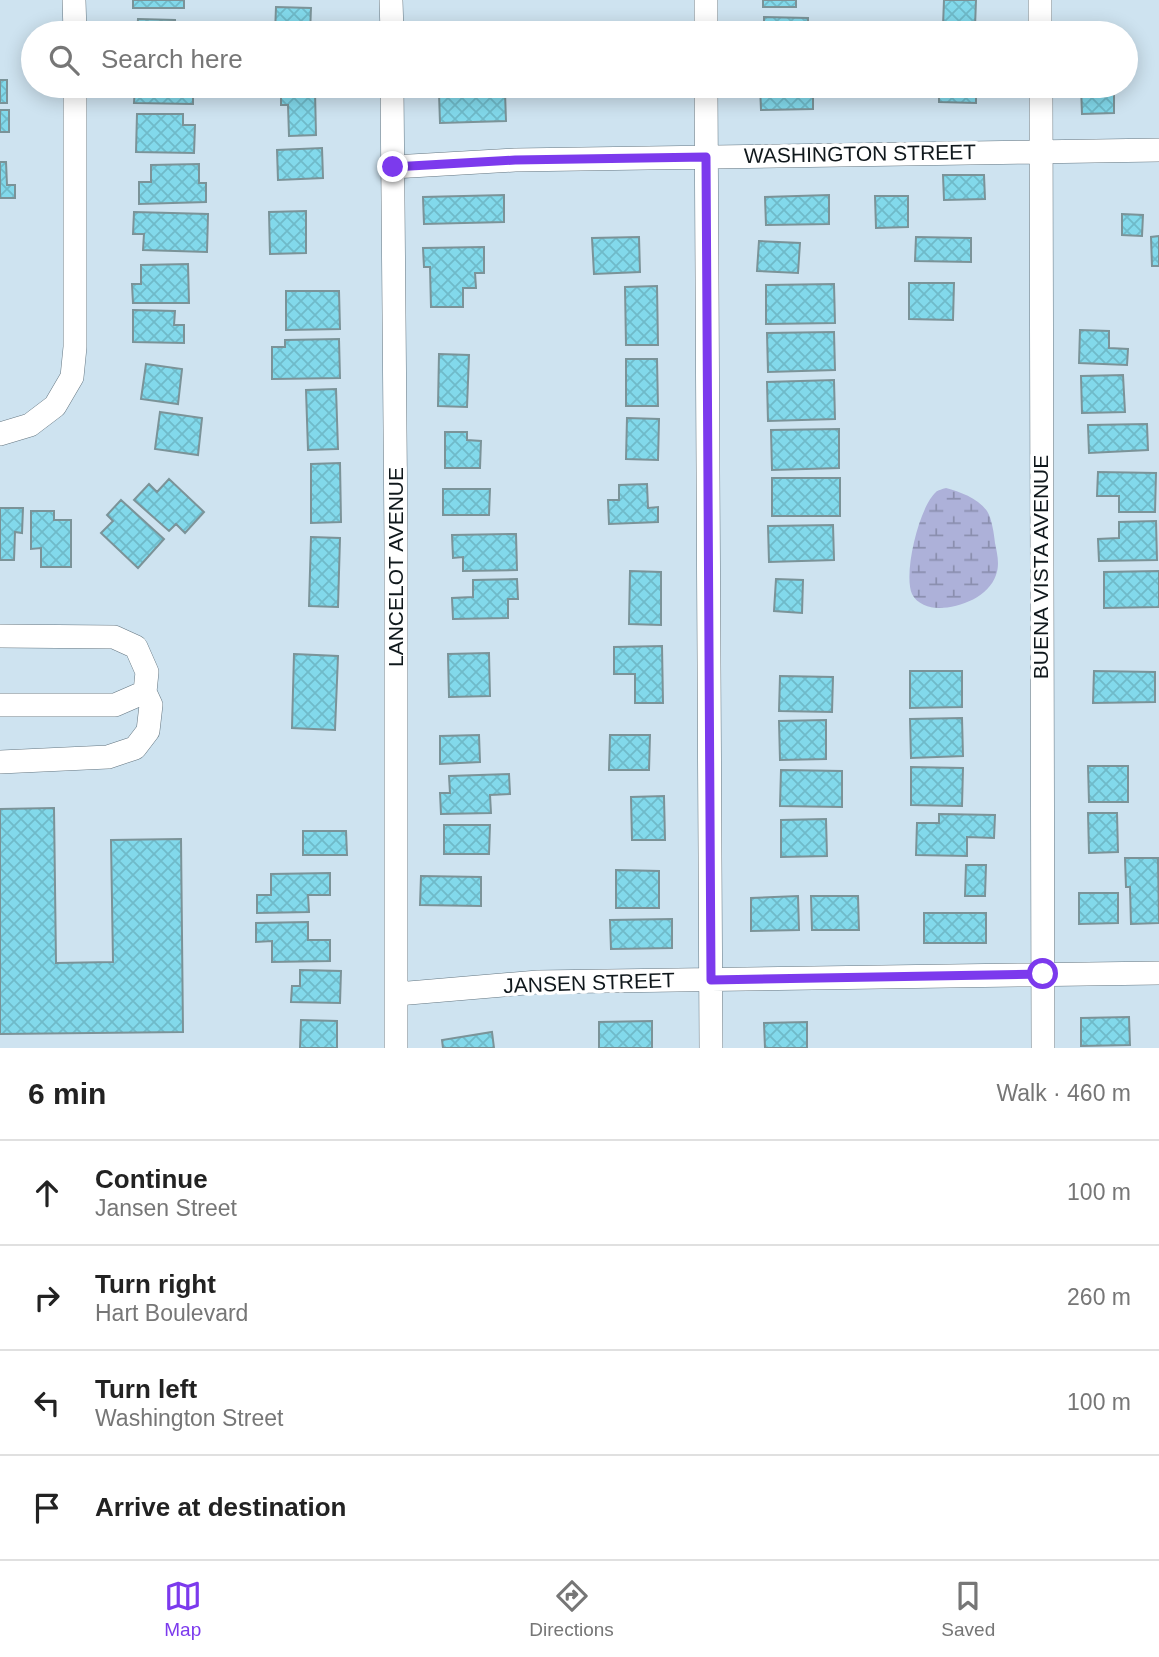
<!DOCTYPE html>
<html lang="en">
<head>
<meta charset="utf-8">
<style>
  :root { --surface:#fff; --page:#f6f6f6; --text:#222; --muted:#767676; --line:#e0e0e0; --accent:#7c3aed }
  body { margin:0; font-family:Helvetica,sans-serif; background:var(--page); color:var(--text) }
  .stop { position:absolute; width:21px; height:21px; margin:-16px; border:5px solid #7c3aed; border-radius:50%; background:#fff }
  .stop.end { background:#7c3aed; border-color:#fff; box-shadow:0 2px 7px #0008 }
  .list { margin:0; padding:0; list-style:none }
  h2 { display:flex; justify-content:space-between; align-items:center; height:91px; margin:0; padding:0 28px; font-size:30px }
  h2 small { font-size:23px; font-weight:400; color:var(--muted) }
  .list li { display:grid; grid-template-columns:46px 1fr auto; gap:21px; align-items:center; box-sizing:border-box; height:105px; padding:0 28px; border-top:2px solid var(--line) }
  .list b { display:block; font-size:26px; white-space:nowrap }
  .list p { margin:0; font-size:23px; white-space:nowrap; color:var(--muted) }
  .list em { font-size:23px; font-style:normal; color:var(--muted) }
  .icon { flex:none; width:38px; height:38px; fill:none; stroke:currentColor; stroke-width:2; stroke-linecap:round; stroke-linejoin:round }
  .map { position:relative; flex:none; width:1159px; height:1048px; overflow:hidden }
  .search { position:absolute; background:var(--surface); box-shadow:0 4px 18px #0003; left:21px; right:21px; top:21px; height:77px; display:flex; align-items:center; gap:18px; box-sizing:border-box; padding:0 24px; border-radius:38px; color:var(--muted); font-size:26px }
  .sheet { height:511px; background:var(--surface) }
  nav { display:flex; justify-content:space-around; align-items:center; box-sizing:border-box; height:98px; border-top:2px solid var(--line); background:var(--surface); font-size:19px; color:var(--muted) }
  nav a { display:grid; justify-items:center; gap:4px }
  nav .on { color:var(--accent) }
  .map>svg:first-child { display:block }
  .wetland { fill:url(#wetland-marsh) }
  .building { fill:url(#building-cross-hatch); stroke:#7b9398; stroke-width:2 }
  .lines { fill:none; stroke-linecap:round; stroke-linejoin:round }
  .minor-casing { stroke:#647681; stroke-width:24 }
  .minor { stroke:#fff; stroke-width:23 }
  .route { stroke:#7c3aed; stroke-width:9 }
  .labels { text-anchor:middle; stroke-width:7; stroke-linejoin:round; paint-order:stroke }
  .street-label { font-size:21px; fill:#10181c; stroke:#fff }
</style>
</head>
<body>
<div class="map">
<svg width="1159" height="1048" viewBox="0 0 1159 1048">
  <defs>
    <pattern id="wetland-marsh" width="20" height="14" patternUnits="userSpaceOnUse" patternTransform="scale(1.75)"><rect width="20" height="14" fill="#adb1d9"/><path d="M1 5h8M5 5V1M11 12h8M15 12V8" fill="none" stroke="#8b8faf"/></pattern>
    <pattern id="building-cross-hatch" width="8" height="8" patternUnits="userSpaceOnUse" patternTransform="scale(1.75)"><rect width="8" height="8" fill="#82d9eb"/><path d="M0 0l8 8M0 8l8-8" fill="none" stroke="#6fbac9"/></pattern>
  </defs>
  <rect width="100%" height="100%" fill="#cee3f0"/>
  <path class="wetland" d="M946,488C960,492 978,498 987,511C992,519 994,534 995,543C997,553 1000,564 996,575C989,596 961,608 939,608C929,608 917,604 912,594C903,574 919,507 936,492C936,491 945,488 946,488Z"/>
  <path class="building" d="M133,0H184V8H133Z
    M763,0H796V7H763Z
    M944,0H976L975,27L943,26Z
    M276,7L311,8L310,33H275Z
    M764,17L808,18V33H764Z
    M138,19L175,20V33H137Z
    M0,80H7V103H0Z
    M135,86H193V104L134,103Z
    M281,86H299L300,91H315L316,135L289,136L288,105H281Z
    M760,86H813V109L761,110Z
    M939,86H976V103L939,102Z
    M1081,86H1114V113L1082,114Z
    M505,92L506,121L440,123L439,93Z
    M0,110H9V132H0Z
    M137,114H183V125H195L194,153L136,152Z
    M322,148L323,178L278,180L277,150Z
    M0,162H6L7,185H15V198H0Z
    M199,164V183H206V202L139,204V182H151V165Z
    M943,175H984L985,199L944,200Z
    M504,195V222L424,224L423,197Z
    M829,195V224L766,225L765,197Z
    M875,196H908V227L876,228Z
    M306,211V253L270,254L269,212Z
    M134,212L208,214L207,252L143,250L144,234H133Z
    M1122,214L1143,215L1142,236L1122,235Z
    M1159,236V266H1152L1151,237Z
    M639,237L640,272L594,274L592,238Z
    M916,237L971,238V262L915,261Z
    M759,241L800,243L798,273L757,271Z
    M484,247V273H475L476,288H463V307H431L430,267H424L423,248Z
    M188,264L189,303H133L132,284H141V265Z
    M909,283H954L953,320L909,319Z
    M834,284L835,323L766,324V285Z
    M657,286L658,345H626L625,287Z
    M286,291H339L340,329L286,330Z
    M133,310L175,311L174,325H184V343L133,342Z
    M1080,330L1109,331V348L1128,349L1127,365L1079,363Z
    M834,332L835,370L768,372L767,333Z
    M339,339L340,378L272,379V347H285V340Z
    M439,354L469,355L467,407L438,406Z
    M626,359H657L658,406H626Z
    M146,364L182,369L178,404L141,399Z
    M1123,375L1125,412L1082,413L1081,376Z
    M834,380L835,419L768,421L767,382Z
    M336,389L338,449L308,450L306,390Z
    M160,412L202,418L198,455L155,449Z
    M627,418L659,419L658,460L626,459Z
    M1147,424L1148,450L1089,453L1088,425Z
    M839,429V468L772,470L771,430Z
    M445,432H467V440L481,441L480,468H445Z
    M340,463L341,522L311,523V464Z
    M1098,472L1156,473L1155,512H1119V496H1097Z
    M772,478H840V516H772Z
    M169,479L204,512L185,533L176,524L169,531L134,500L149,484L157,492Z
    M647,484L648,508L658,507V522L609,524L608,500H619V485Z
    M443,489H490L489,515H443Z
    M121,500L164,539L138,568L101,533L113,521L107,515Z
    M0,508H23L22,533L15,532L14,560H0Z
    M31,511H54V520H71V567H41V548L31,549Z
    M1156,521L1157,560L1099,561L1098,539L1119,538V522Z
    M833,525L834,560L769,562L768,526Z
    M516,534L517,570L463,571V557L453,558L452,535Z
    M311,537L340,538L338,607L309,606Z
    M630,571L661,572V625L629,624Z
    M1159,571V607L1104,608V572Z
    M517,579L518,599H508V618L453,619L452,598L473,597V580Z
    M776,579L803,580L802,613L774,611Z
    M662,646L663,703H635V674H614V647Z
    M489,653L490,696L449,697L448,654Z
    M294,654L338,656L335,730L292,728Z
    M910,671H962V707L910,708Z
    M1094,671L1155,672V702L1093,703Z
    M780,676L833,677L832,712L779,711Z
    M962,718L963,756L911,758L910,719Z
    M826,720V759L780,760L779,721Z
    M479,735L480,762L440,764V736Z
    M610,735H650L649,770H609Z
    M1088,766H1128V802H1089Z
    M911,767L963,768L962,806L911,805Z
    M781,770L842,771V807L780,806Z
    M509,774L510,794L490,795L491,813L441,814L440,793H450L449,776Z
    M664,796L665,840H632L631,797Z
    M54,808L56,963L113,962L111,840L181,839L183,1032L0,1034V809Z
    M1088,813H1117L1118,852L1089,853Z
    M939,814L995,815L994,838L967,837V856L916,855L917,823H939Z
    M826,819L827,856L781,857V820Z
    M444,825H490L489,854H444Z
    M303,831H346L347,855H303Z
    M1125,858H1158L1159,923L1131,924L1130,887H1126Z
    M966,865H986L985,896H965Z
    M616,870L659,871V908H616Z
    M330,873V895H308L309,912L257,913V895H271V874Z
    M421,876L481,877V906L420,905Z
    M1079,893H1118V923L1079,924Z
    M798,896L799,930L751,931V898Z
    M811,896H858L859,930H812Z
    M924,913H986V943H924Z
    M672,919V948L611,949L610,920Z
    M308,922V940H330V961L272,962V941L256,942V923Z
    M300,970L341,971L340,1003L291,1002L292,986H300Z
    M1129,1017L1130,1045L1081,1046V1018Z
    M301,1020L337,1021V1048H300Z
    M652,1021V1048H599V1022Z
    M807,1022V1048H765L764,1023Z
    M492,1032L494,1048H443L442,1040Z"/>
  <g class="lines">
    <defs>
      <path id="minor" d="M74,0L75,33
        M391,0L392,33
        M706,0V33
        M1040,0V33
        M392,86L396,542V1048
        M706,86L711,1048
        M1041,86L1043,1048
        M393,167L515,160L1159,150
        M0,434L30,425L55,406L72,377L75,347V86
        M0,636L114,637L136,647L147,672L145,692L151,705L148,731L135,748L108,757L0,762
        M0,705H115L145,692
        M397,994L538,982L1159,973"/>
    </defs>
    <use href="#minor" class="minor-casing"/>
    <use href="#minor" class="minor"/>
  </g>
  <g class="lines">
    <path class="route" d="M393,167L515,160L706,157L711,980L1043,974"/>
  </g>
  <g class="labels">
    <g class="street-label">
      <text transform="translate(860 154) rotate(-1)" y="7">WASHINGTON STREET</text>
      <text transform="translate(396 567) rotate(-90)" y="7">LANCELOT AVENUE</text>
      <text transform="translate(1041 567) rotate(-90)" y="7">BUENA VISTA AVENUE</text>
      <text transform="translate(589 983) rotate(-2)" y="7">JANSEN STREET</text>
    </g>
  </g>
</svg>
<div class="stop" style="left:1043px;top:974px"></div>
<div class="stop end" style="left:393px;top:167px"></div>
<div class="search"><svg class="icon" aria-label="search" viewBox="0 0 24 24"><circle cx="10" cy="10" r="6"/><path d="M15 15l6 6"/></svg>Search here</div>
</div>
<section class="sheet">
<h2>6 min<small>Walk · 460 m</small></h2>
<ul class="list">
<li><svg class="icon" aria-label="ahead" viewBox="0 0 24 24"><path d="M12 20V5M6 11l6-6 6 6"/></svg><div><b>Continue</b><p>Jansen Street</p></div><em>100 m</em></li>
<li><svg class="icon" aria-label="right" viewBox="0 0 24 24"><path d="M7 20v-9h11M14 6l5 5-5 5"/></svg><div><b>Turn right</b><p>Hart Boulevard</p></div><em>260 m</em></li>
<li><svg class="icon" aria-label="left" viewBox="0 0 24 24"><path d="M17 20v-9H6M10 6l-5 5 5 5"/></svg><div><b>Turn left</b><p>Washington Street</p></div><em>100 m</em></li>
<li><svg class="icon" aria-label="arrive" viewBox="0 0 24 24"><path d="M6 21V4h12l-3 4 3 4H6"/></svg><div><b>Arrive at destination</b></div></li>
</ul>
</section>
<nav>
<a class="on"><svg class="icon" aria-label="map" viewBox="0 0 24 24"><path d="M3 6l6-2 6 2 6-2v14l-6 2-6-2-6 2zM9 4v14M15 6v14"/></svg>Map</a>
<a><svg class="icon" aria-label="directions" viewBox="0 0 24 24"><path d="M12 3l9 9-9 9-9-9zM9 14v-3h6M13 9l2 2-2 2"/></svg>Directions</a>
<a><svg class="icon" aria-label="saved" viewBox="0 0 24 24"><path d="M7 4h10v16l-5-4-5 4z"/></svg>Saved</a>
</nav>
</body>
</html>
